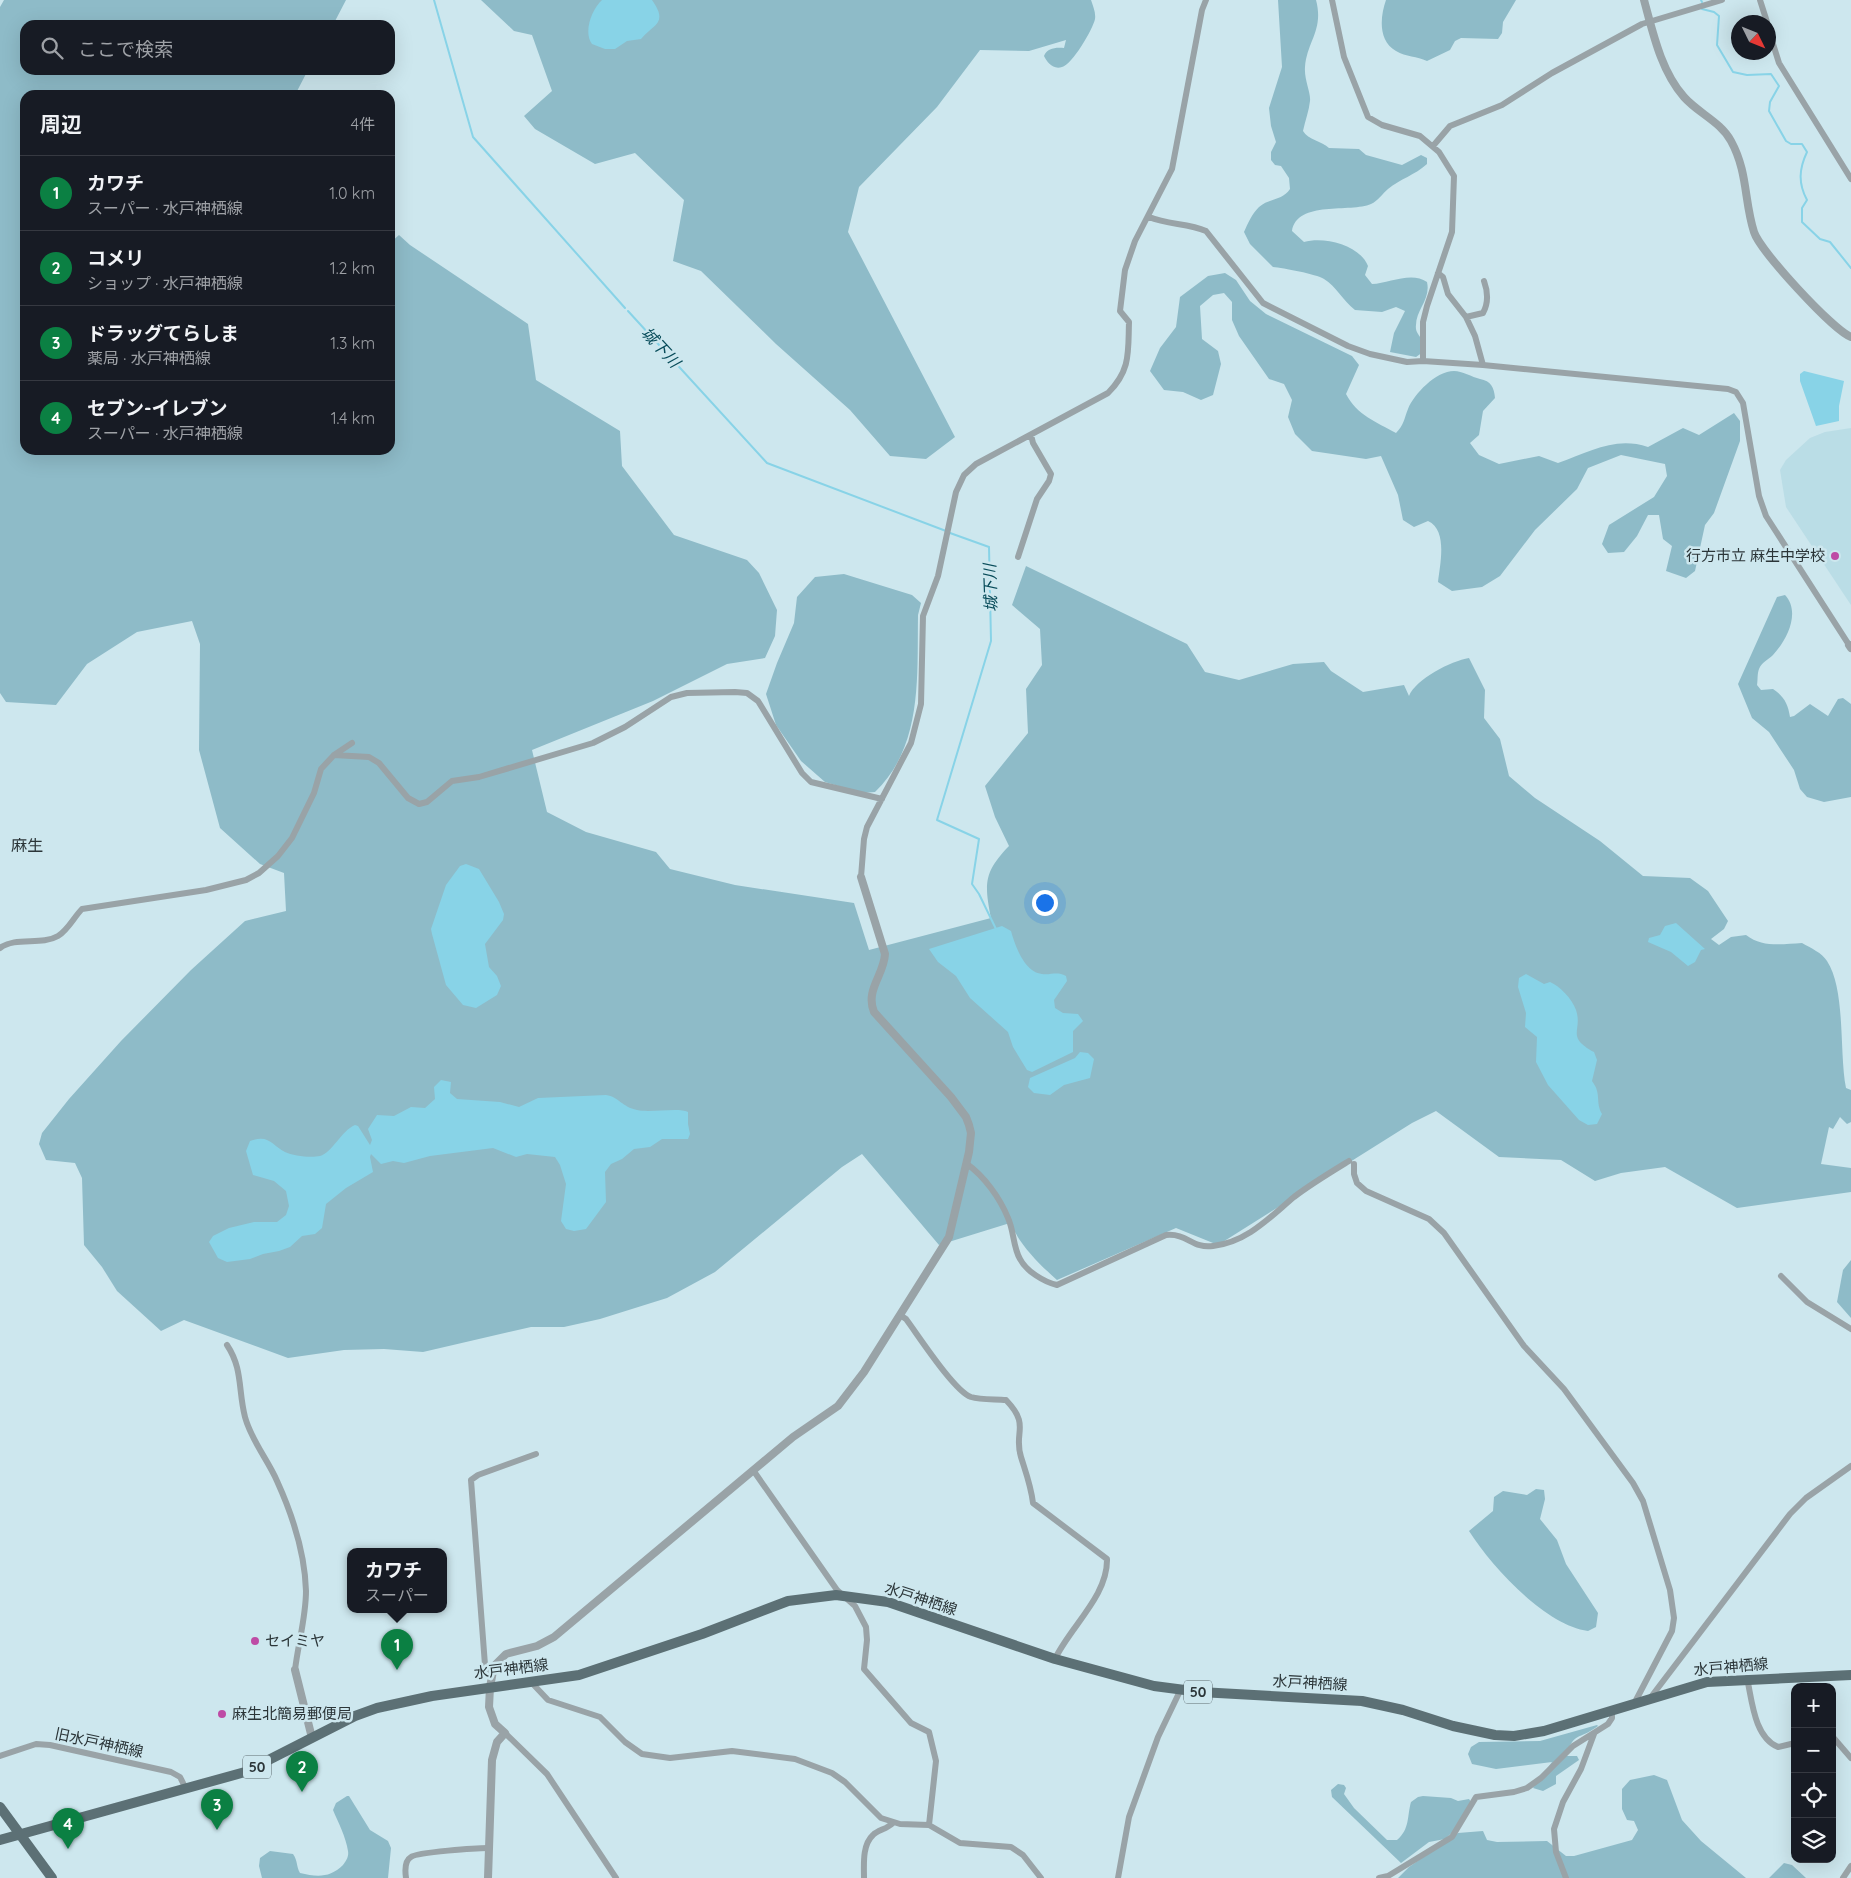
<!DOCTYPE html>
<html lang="ja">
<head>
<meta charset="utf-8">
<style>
  :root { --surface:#171b24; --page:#242831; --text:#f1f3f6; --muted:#9ea1a6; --line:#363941; --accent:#0b8043 }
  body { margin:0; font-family:Quicksand,"Noto Sans JP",sans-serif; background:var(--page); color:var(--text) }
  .controls { position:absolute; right:15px; bottom:15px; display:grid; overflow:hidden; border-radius:10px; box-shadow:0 5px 20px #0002 }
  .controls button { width:45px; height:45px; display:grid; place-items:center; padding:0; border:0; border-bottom:1px solid var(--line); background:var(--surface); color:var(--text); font:25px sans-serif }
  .compass { position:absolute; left:1731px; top:15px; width:45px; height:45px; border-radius:50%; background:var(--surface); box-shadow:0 5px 20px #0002; rotate:133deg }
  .you { position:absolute; left:1044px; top:902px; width:18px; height:18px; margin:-12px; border:4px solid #fff; border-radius:50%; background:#1a73e8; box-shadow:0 0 0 8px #1a73e833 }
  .badge { display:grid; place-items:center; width:32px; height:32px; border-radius:50%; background:var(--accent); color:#fff; font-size:16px; font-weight:700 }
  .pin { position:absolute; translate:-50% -41px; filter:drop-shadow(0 1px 2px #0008) }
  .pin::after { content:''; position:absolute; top:26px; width:18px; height:15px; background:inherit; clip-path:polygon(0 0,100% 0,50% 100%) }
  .popup { position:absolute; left:347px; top:1548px; width:100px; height:65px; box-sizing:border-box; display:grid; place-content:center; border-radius:10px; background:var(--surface); filter:drop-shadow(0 1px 4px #0005); font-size:16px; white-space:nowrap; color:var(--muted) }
  .popup b { font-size:19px; color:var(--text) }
  .popup::after { content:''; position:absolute; left:50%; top:100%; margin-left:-10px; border:10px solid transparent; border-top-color:var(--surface) }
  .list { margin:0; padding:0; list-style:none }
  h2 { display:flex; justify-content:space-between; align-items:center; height:65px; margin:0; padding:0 20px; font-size:21px }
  h2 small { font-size:16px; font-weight:400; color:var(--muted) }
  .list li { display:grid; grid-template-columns:32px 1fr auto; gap:15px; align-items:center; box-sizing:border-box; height:75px; padding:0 20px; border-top:1px solid var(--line) }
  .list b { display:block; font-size:19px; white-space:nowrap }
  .list p { margin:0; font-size:16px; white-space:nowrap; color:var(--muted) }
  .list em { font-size:16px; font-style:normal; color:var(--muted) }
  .icon { flex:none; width:28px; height:28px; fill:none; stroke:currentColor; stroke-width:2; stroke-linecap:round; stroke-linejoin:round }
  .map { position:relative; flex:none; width:1851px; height:1878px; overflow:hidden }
  .search { position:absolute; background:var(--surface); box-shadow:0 5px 20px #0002; left:20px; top:20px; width:375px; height:55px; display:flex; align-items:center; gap:12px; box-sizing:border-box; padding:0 18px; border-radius:15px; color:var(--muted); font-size:19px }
  .panel { position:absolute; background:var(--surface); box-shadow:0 5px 20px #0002; left:20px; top:90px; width:375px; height:365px; border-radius:15px }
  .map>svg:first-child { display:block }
  .built { fill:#badde6 }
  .green { fill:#8ebbc8 }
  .water { fill:#88d3e7 }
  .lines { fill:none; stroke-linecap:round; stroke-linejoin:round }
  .stream { stroke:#88d3e7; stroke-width:2 }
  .minor { stroke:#99a3a7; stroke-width:6 }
  .tertiary { stroke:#99a3a7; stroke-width:8 }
  .primary { stroke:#5c7075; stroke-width:10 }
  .poi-dot { fill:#be4ba5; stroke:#cde7ee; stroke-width:2 }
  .labels { text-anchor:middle; stroke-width:5; stroke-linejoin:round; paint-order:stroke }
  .shield { fill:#cde7ee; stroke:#5c6a6f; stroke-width:1 }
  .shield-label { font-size:14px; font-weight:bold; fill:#2b3538 }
  .poi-label { font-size:15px; fill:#2b3538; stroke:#cde7ee; text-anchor:start }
  .street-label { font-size:15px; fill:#2b3538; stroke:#cde7ee }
  .water-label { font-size:16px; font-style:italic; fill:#084c5a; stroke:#cde7ee }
  .neighbourhood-label { font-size:16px; fill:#2b3538; stroke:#cde7ee }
</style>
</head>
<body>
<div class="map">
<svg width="1851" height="1878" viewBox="0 0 1851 1878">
  <rect width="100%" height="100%" fill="#cde7ee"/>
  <path class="built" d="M1851,428V605L1786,507L1780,470L1786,460L1810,438L1825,432Z"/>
  <path class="green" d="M4,0H346L333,25H25V70H308L295,95H25V450H390V243L399,235L410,245L528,324L536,380L620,431L622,466L674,535L747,560L759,573L777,610L775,636L765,658L727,664L653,701L532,750L547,812L586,832L656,852L670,869L735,885L854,903L869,950L991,918C984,883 984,872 1009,846L995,817L985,786L1028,733L1026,689L1042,665L1040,629L1012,605L1026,566L1187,644L1205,672L1239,680L1293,664L1324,662L1331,671L1363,692L1404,685L1409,696C1416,679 1451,661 1469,658L1485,690L1484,718L1500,739L1509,776L1535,798L1600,841L1643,876L1690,878L1708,891L1728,921L1724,929L1711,939L1719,945L1731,937L1746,935C1763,948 1782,944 1802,943C1811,948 1822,953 1827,961C1846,990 1839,1053 1846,1088L1851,1090V1122L1847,1124L1840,1117L1833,1129L1829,1127L1821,1164L1851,1168V1192L1737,1208L1665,1167L1621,1173L1595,1181L1561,1160L1499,1157L1436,1111L1412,1123L1218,1245L1176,1228L1057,1280C1037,1262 1022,1247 1010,1223L939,1245L862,1154L842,1167L715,1272L667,1298L600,1319L564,1327H531L423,1352L384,1349L344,1350L288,1358L184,1320L161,1331L117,1291L102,1267L84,1245L82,1178L75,1163L46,1160L39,1144L42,1133L69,1099L121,1041L191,970L245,921L286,911L284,873L260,864L220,828L199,750L200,644L192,621L137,632L87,664L56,705L6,702L0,693V7Z
    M481,0H1091C1093,6 1096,13 1095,19C1093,29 1072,65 1062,67C1053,70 1047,62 1044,56C1047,48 1056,47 1064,48L1066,40L1029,51L980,50L937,107L859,187L848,232L955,437L926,459L890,456L850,410L776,344L701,271L673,261L684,200L635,153L595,164L535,129L524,116L552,91L532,35L514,31Z
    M1278,0H1316C1324,30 1307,41 1305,67C1304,80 1311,93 1310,101C1309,111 1305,121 1303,131C1308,140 1322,141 1329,148L1359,149L1366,155L1402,165L1421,155L1427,158V164C1415,175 1400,179 1388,189C1382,194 1378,201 1371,204C1351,213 1297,200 1292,231L1304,242C1324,236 1360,245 1368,266L1365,275L1372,284C1389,283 1412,271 1427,282C1431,299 1416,310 1416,325C1415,332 1419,335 1422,340C1423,343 1423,349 1423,352L1416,357L1390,352L1394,333L1405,311L1396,307L1382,312L1355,310C1343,301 1336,286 1324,279C1316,274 1283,268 1273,267L1250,244L1244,232C1248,223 1252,214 1259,207C1269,198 1282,201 1290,189L1289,178L1281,166L1275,165L1271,160V152L1276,142L1271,126L1269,108L1282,67Z
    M1386,0H1516L1503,22L1502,33L1498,39L1461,38L1455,41L1450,50L1427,61C1417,56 1406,57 1396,51C1378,41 1380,17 1386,0Z
    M1225,273L1236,280L1250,301L1266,314L1352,356L1359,365L1346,394C1357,415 1376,422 1396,433C1404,425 1404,419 1408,409C1414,394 1436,371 1454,371C1462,371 1472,377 1480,379C1491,381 1494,387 1495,398L1483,411L1479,435L1470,443L1479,455L1499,464L1539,456L1558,463C1590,452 1615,436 1648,447L1683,428L1699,435L1734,413L1740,421V441L1714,513L1705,525L1695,571L1686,578L1666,571L1672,546L1663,539L1659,515H1648L1637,536L1624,552L1608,553L1602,544L1609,525L1654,497L1667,476L1665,464L1621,455L1588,468L1577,489L1535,530L1500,576L1482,587L1452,591L1438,582C1440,564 1448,530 1428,521L1414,527L1403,520L1398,495L1381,456L1366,459L1312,451L1295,434L1288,417L1292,400L1284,384L1269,379L1239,336L1232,320V302L1224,293L1213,295L1200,306L1202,339L1218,351L1221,364L1213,395L1201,400L1183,392L1164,390L1150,371L1160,348L1176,327L1180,297L1208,276Z
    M844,574L912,595L921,603L918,615C917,676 923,746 875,792L862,793L825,782L801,761L776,725L766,694L777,663L794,623L797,597L815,577Z
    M1785,595C1801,612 1787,640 1773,655C1768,660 1762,662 1759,669C1757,674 1758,680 1757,685L1761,690L1773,689C1784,696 1788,704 1790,717L1794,716L1810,704L1828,716L1838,699L1843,698L1851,704V797L1824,802L1807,797L1800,789L1794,770L1769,732L1752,718L1738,684L1777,597Z
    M1851,1260V1318L1837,1302L1843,1270Z
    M1536,1489L1544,1490L1545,1499L1540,1519L1557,1540L1566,1564L1598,1613L1596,1627L1588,1631C1545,1625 1492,1567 1469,1531L1493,1511L1494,1497L1503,1491L1527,1495Z
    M1597,1725L1598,1726C1578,1741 1574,1731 1566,1756H1577L1579,1760L1556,1776V1784L1543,1791L1533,1788L1552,1762L1496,1769L1472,1764L1468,1754L1471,1747L1479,1742L1540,1741Z
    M1654,1775L1667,1780L1682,1820L1701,1841L1746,1878H1398L1409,1867L1458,1833L1483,1831L1487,1840L1497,1842L1547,1841L1566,1856H1574L1632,1840L1638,1830L1634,1821L1627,1820L1622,1809V1789L1630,1780Z
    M1338,1784L1344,1785L1346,1788L1344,1794L1354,1808L1387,1840H1397C1410,1829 1407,1816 1411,1802L1418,1797L1423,1796L1451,1798L1458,1801L1469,1799L1471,1802L1456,1829L1445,1839L1429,1842L1401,1863L1332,1797L1331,1790Z
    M347,1796H349L370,1830L388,1841L391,1848L388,1878H262L259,1866L260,1858L270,1851L293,1854C298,1861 296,1866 300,1873C317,1877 330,1878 343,1865C346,1861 349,1857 348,1851C346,1837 338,1822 333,1810L336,1803Z
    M1784,1863L1792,1865L1806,1878H1769Z"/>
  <path class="water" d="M602,0H652C669,24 653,24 641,39L627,41L615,49H605L592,44C583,32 592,9 602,0Z
    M1804,371L1844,381L1839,406V421L1816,426L1800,381V374Z
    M466,864L479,869L499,902L504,914L503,920L485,944L489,967L497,976L501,986L497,995L476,1008L463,1005L446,985L432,934L431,929L446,885L460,866Z
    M1676,923L1705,949L1701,950L1695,962L1688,966L1671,952L1648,942L1649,938L1660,935L1665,926Z
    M1002,926L1011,931C1015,946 1025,973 1042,974C1052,975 1057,971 1066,976L1067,981L1054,1000L1055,1008L1063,1013L1078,1014L1083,1021L1073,1031V1052L1032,1072L1027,1070L1013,1047L1008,1032L970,998L956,976L938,962L929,949Z
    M1526,974L1544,984L1550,982C1560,986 1572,999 1576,1010C1583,1031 1565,1036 1594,1052L1597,1060L1592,1081C1602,1094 1595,1102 1602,1114L1597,1124L1588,1125L1579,1120L1548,1085L1536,1062L1537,1037L1525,1027L1526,1013L1518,987L1519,978Z
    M1080,1052L1088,1053L1094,1059L1090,1078L1064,1085L1050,1095L1034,1093L1028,1087L1030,1078L1075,1058Z
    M441,1080L451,1082L450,1093L457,1099L500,1102L519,1107L538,1098L606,1095C619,1097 622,1107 637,1110C651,1113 679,1107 688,1112V1124L690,1134L688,1139H662L650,1147L634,1149L622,1159L611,1164L605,1172L606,1202L586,1229L574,1231L566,1229L561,1221L566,1184L560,1165L555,1157L527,1154L516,1157L493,1148L430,1156L404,1163L393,1161L381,1164L371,1154L370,1157L373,1172L346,1188L326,1204L322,1228L315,1234L302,1236L290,1247L279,1251L263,1254L250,1259L227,1262L218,1258L209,1242L213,1236L229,1228L254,1222H277L286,1215L289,1206L286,1191L274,1181L253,1175L246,1151L250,1141C270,1134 272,1146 285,1152C293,1156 311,1158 320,1156C332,1153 341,1131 355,1125L358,1126L370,1145L372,1140L368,1129L377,1115L394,1116L411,1107L425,1108L435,1099L434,1087Z"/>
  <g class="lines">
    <path class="stream" d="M434,0L473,137L625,308
      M1701,0L1702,2
      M1702,9L1714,12L1719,16L1717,45L1733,72L1747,75L1771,74L1779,86L1770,102L1769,111L1786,141L1791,144H1802L1807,152C1799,169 1798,183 1807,200L1802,208V222L1820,239L1830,242L1851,268
      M628,311L767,463L946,531
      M950,533L989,547L991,641L937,820L979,839L972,884L979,894L996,929"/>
    <path class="minor" d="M1332,0L1344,57L1368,117L1382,125L1420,136L1439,152L1454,176L1452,232L1427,306L1423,322V361
      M1760,0L1767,22
      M1768,28L1779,63L1851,179
      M1433,146L1450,126L1502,105L1552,73L1642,24L1722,0
      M1149,217C1168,225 1188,223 1206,231L1263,303L1348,346L1370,354L1407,362L1423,361L1483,365L1728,389L1736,392L1743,403L1759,496L1766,516L1849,645
      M1438,273L1443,277L1448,294L1466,317L1475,336L1483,365
      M1466,317L1483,313C1489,302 1488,292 1484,281
      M1018,557L1037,499L1049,481L1051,474L1033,443L1031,435
      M334,755L369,757L379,763L408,798L419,804L427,802L452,781L479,777L593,743L625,727L671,697L687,693L735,692L747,693L758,701L802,773L811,782L882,799
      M861,877L864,839L867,827L911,743L921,704L923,616L938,576L956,492L964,475L976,464L1108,393C1131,370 1128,352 1129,322L1120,311L1125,270L1135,241L1172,169L1202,10L1206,0
      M0,948C16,936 41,946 58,936C68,930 74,917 82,909L206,890L246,880L259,873L278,856L292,838L314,793L321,769L334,755L352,743
      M967,1164C984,1176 1000,1198 1008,1218C1014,1231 1013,1247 1020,1259C1026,1271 1044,1282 1057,1285L1166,1235C1188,1233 1192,1249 1213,1246C1247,1242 1269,1218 1294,1197C1311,1184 1331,1172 1349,1161
      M1354,1164V1174L1357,1183L1366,1191L1429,1219L1444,1233L1524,1346L1564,1389L1633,1483L1643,1501L1670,1590L1674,1618L1672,1631L1635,1702
      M1781,1276L1807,1302L1851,1329
      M900,1315L906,1319C918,1335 954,1391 971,1397C981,1400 995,1399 1006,1400C1031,1426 1013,1432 1021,1457C1026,1473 1031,1486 1033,1503L1107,1559C1108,1596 1070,1627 1055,1659
      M227,1345C243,1369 238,1390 245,1417C251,1440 268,1460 277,1481C292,1514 305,1555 306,1591C306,1617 298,1644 295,1670
      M753,1470L837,1590L855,1606L866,1627L867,1640L864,1669L911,1723L929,1732L936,1761L929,1825
      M492,1672L485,1665L471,1480L478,1475L536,1454
      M1747,1678C1752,1700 1754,1737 1778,1747L1795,1743
      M531,1682L548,1700L600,1717L625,1742L642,1754L670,1758L732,1751L795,1759L832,1773L845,1782L881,1818L900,1824L929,1825L960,1843L1011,1847L1023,1855L1041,1878
      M1651,1697L1790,1514L1806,1498L1851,1466
      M505,1733L547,1774L616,1878
      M1832,1736L1851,1758
      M0,1756L36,1744L50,1745L171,1772L180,1777L186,1789
      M406,1878C405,1871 404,1861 411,1857C417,1852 478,1848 488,1848
      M864,1878C864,1865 862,1845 873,1835C878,1830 887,1829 893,1823
      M1118,1878L1129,1817L1158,1737L1180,1691
      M1379,1878L1388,1876L1452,1837L1476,1797L1514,1792L1527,1788L1541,1778L1573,1746L1608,1724L1612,1718V1710
      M1566,1878L1556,1852L1554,1829L1563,1802L1581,1769L1594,1734
      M1843,1878L1851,1866"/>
    <path class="tertiary" d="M1644,0C1653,33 1661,71 1684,97C1698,113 1721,122 1731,141C1748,172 1744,201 1754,232C1760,251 1833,330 1851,337
      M1849,645L1851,648
      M295,1670L312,1738
      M488,1878L492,1760L497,1742L505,1733L495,1724L489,1707L490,1687L494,1666L506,1654L537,1646L554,1637L793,1437L838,1406L864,1372L949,1237L969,1152L971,1133L969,1125L966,1117L951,1097L874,1012C865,990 884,975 885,954L861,877"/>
    <path class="primary" d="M0,1807L52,1878
      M0,1840L245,1772L355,1716L377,1708L432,1696L579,1675L702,1634L788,1601L836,1595L888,1602L1055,1659L1154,1686L1200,1692L1362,1701L1403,1710L1453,1726L1495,1735L1514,1736L1544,1731L1707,1682L1851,1675"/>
  </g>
  <g class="poi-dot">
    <circle cx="1835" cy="556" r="5"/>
    <circle cx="255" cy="1641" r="5"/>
    <circle cx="222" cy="1714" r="5"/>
  </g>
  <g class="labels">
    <g class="shield">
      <rect x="1184" y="1680.5" width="28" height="23" rx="4"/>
      <rect x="243" y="1755.5" width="28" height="23" rx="4"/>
    </g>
    <g class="shield-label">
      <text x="1198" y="1697">50</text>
      <text x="257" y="1772">50</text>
    </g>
    <g class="poi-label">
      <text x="1825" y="561" text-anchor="end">行方市立 麻生中学校</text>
      <text x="265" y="1646">セイミヤ</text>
      <text x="232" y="1719">麻生北簡易郵便局</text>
    </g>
    <g class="street-label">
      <text transform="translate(921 1599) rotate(18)" y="5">水戸神栖線</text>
      <text transform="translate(1731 1667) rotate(-5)" y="5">水戸神栖線</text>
      <text transform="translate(511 1669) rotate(-7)" y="5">水戸神栖線</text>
      <text transform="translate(1310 1683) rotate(3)" y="5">水戸神栖線</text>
      <text transform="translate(99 1743) rotate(12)" y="5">旧水戸神栖線</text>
    </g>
    <g class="water-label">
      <text transform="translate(661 347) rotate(47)" y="6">城下川</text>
      <text transform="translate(990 588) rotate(-92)" y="6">城下川</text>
    </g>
    <g class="neighbourhood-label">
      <text x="27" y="851">麻生</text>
    </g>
  </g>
</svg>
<div class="controls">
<button>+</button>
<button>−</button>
<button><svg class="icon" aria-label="locate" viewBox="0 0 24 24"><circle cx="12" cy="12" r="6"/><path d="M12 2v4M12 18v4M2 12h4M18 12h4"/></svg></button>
<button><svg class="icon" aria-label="layers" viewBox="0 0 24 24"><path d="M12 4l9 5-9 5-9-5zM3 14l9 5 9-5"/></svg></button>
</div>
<svg class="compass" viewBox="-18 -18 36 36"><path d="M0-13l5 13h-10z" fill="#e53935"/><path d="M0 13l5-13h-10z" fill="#9ea1a6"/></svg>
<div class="you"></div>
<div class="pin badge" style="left:397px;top:1670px">1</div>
<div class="popup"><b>カワチ</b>スーパー</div>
<div class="pin badge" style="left:302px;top:1792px">2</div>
<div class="pin badge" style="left:217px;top:1830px">3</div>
<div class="pin badge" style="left:68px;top:1849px">4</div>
<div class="search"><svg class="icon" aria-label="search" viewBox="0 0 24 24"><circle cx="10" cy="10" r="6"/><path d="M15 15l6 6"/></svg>ここで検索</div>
<section class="panel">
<h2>周辺<small>4件</small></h2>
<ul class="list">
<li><span class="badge">1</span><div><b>カワチ</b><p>スーパー · 水戸神栖線</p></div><em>1.0 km</em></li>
<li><span class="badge">2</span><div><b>コメリ</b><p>ショップ · 水戸神栖線</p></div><em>1.2 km</em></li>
<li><span class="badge">3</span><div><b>ドラッグてらしま</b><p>薬局 · 水戸神栖線</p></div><em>1.3 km</em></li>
<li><span class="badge">4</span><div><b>セブン-イレブン</b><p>スーパー · 水戸神栖線</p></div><em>1.4 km</em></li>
</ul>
</section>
</div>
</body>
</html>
